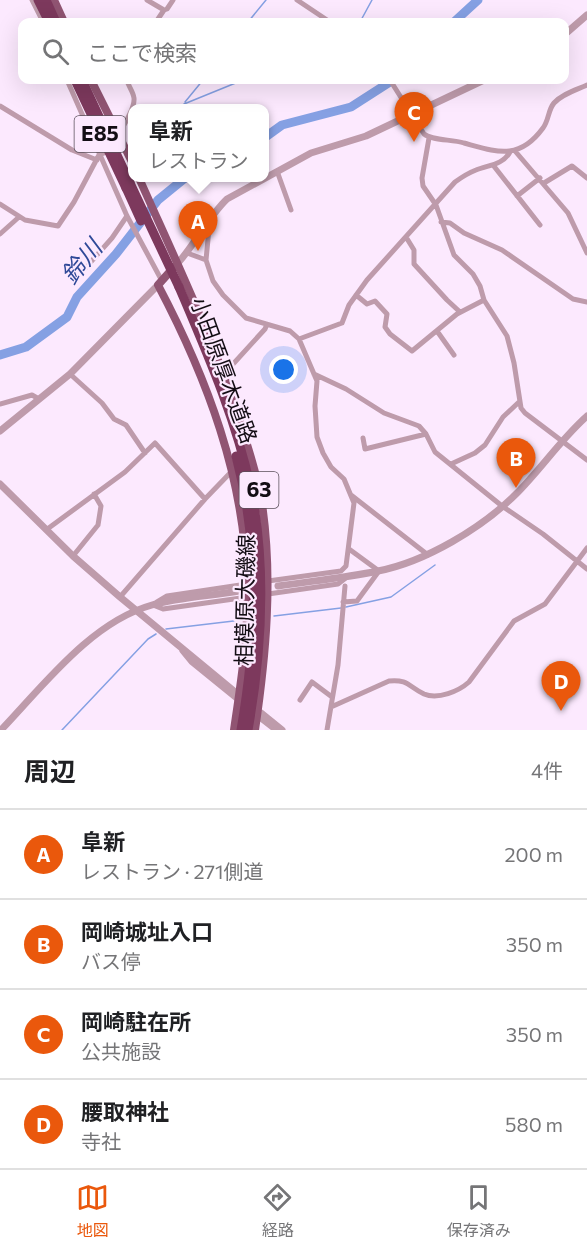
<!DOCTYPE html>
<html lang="ja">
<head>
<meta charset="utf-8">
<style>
  :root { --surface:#fff; --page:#f2f2f2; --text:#202124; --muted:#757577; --line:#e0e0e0; --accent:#ea580c }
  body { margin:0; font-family:Commissioner,"Noto Sans JP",sans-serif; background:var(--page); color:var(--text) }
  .you { position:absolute; left:284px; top:370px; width:21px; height:21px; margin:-15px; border:4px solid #fff; border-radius:50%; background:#1a73e8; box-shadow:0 0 0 9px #1a73e833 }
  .badge { display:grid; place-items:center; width:39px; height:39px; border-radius:50%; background:var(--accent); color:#fff; font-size:20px; font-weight:700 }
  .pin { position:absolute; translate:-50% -50px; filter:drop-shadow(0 2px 3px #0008) }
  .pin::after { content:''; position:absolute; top:32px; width:21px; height:18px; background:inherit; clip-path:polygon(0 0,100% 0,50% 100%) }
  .popup { position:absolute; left:128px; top:104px; width:141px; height:78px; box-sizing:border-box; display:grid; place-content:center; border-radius:12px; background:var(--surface); filter:drop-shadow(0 2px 4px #0005); font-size:20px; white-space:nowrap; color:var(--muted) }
  .popup b { font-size:22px; color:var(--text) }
  .popup::after { content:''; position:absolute; left:50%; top:100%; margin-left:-12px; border:12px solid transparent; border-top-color:var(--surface) }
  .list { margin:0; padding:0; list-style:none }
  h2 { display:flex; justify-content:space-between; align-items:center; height:78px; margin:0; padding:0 24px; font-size:26px }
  h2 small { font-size:20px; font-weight:400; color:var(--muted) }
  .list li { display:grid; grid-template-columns:39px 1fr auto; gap:18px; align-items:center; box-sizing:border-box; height:90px; padding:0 24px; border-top:2px solid var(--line) }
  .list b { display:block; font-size:22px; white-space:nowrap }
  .list p { margin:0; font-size:20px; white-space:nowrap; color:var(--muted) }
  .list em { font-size:20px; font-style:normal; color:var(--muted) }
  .icon { flex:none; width:33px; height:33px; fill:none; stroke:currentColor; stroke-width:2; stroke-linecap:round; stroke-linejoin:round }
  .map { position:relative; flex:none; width:587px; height:730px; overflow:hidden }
  .search { position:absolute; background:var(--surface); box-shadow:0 6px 24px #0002; left:18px; right:18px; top:18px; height:66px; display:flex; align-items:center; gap:15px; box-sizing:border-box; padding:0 21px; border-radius:12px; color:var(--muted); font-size:22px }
  .sheet { height:438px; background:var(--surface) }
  nav { display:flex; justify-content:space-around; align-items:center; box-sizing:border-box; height:84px; border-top:2px solid var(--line); background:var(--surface); font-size:16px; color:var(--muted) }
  nav a { display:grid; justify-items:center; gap:3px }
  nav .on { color:var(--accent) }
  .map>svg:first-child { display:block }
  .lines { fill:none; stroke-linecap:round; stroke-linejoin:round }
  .stream { stroke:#85a0e3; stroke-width:1.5 }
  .river { stroke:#85a0e3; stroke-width:9 }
  .minor { stroke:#be9bab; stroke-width:5 }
  .tertiary { stroke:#be9bab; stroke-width:7 }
  .primary { stroke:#905472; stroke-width:8 }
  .motorway { stroke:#7d395d; stroke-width:9 }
  .motorway-bridge { stroke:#7d395d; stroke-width:9 }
  .labels { text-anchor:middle; stroke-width:4.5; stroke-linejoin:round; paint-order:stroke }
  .shield { fill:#fce9fe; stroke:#594f5a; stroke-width:1.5 }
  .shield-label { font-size:21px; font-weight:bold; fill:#130d14 }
  .street-label { font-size:22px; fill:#130d14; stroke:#fce9fe }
  .water-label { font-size:24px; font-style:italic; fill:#2f4998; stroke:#fce9fe }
</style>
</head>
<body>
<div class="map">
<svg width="587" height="730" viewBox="0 0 587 730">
  <rect width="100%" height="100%" fill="#fce9fe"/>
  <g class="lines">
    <path class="stream" d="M248,22L266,0
      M360,22L372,0
      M185,102L203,80
      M182,107L184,104L243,80
      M346,607L391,597L435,565
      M274,616L341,608
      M166,629L242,620
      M62,730L148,639L156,634"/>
    <path class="river" d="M454,22L478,0
      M264,138L282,125L351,107L393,80
      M0,355L26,347L67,317L77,297L116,254L158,200L185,178"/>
    <path class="minor" d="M32,0L43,22
      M147,0L164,10
      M297,0L330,22
      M156,22L164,10L167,9L173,0
      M67,80L127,216L162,281
      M390,80L424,134C433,141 452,139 464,143C497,152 519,161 543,128C549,120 548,110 554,103C562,94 576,90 587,85
      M0,106L72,150L97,160
      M118,134C124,125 135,109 134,98C133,91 128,86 127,80
      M429,138L422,178L423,186L436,205L454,255L473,274L480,286L484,300L507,336L514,363L521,408L525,413L587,460
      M515,151L568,213L587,253
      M493,165L540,225
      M277,171L291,210
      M544,183L572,166L587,178
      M517,196L540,178
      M0,204L25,220L58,226L74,202L99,155L104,153
      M441,222L450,223L464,233L502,250L573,299L587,302
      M208,224L209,229L206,260L213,281L223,295L246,318L290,331L299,339L317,381L315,406L317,437L323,453L331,467L344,479L354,503L346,566L341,571L268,581
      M0,234L19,217
      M406,237L414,250V264L447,300L460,312
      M187,253L206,260
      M81,273L112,238L127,216
      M356,295L367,304L375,301L387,314L385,327L390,334L412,351L457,314L484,300
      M437,331L454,355
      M299,339L342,323L349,305L367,280L455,182C462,177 468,173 476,170C488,165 503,165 510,152
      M70,374L102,403L114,419L126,425L145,453
      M224,374L265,329L267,324
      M314,374L346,389L384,413L419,426L426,434L435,452L502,506L543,534L587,569
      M0,404L32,395L39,399
      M363,438L365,449L426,434
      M451,464L475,453L485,445L503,417L519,402
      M351,495L428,555
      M46,530L125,472L155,443L205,499
      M73,556L98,525L101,506L94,494
      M268,594L338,584L347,577
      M120,597L205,499L232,471
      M157,602L167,596L247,584
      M343,602L357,601L379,571L349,549
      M153,605L163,609L248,597
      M182,651L191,662L239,701
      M300,700L312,682L332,697
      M331,707L389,681C408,679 409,687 424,694C438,700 459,691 469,682L514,621L545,604L587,548
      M257,716L275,730
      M327,730L338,665L345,586"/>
    <path class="tertiary" d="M564,35L587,15
      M178,263C195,244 209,216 227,199L311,153L366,136L484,80
      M0,431L70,374L158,285
      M0,484L73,556L120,597L235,692
      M278,586C311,581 345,578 378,571C425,562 482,528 516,494C541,469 561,439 587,416
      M261,713L282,730
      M1,730C43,686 91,622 152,605C180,597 211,596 239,591"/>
    <path class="primary" d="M54,0L64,22
      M91,80L132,162
      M139,178C175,259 214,340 241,425C249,451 258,477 262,504C273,579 266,655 255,730
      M175,266L158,285C207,378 245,478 247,584C249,633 241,682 234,730"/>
    <path class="motorway" d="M38,0L49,22
      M46,0L56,22
      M75,80L126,188
      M82,80L130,183
      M179,287C207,353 236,419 251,489C267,569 262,651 248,730
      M236,456C260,546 257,639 241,730"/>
    <path class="motorway-bridge" d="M130,183L179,287
      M126,188L141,221"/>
  </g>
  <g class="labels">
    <g class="shield">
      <rect x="74.5" y="116" width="51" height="36" rx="4.5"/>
      <rect x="239.5" y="472" width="39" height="36" rx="4.5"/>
    </g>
    <g class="shield-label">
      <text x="100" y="141">E85</text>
      <text x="259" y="497">63</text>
    </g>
    <g class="street-label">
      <text transform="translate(224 370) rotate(70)" y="8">小田原厚木道路</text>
      <text transform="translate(245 600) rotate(-89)" y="8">相模原大磯線</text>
    </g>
    <g class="water-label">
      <text transform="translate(82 262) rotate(-51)" y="8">鈴川</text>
    </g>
  </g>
</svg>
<div class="you"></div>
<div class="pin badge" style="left:198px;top:251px">A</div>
<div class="popup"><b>阜新</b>レストラン</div>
<div class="pin badge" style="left:516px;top:488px">B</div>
<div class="pin badge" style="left:414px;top:142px">C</div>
<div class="pin badge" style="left:561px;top:711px">D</div>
<div class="search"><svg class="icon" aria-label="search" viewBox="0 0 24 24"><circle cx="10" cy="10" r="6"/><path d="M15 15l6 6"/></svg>ここで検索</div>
</div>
<section class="sheet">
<h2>周辺<small>4件</small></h2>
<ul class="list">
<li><span class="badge">A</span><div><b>阜新</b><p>レストラン · 271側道</p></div><em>200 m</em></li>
<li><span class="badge">B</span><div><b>岡崎城址入口</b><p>バス停</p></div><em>350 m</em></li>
<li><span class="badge">C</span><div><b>岡崎駐在所</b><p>公共施設</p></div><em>350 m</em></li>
<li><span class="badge">D</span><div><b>腰取神社</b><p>寺社</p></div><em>580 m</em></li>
</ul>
</section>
<nav>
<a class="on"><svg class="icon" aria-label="map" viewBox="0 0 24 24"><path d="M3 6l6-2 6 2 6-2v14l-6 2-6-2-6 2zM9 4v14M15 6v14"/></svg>地図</a>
<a><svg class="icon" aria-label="directions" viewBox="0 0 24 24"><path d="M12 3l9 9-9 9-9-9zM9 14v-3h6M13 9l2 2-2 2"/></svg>経路</a>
<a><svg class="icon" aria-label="saved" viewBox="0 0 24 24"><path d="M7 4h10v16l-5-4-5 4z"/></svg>保存済み</a>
</nav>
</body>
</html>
